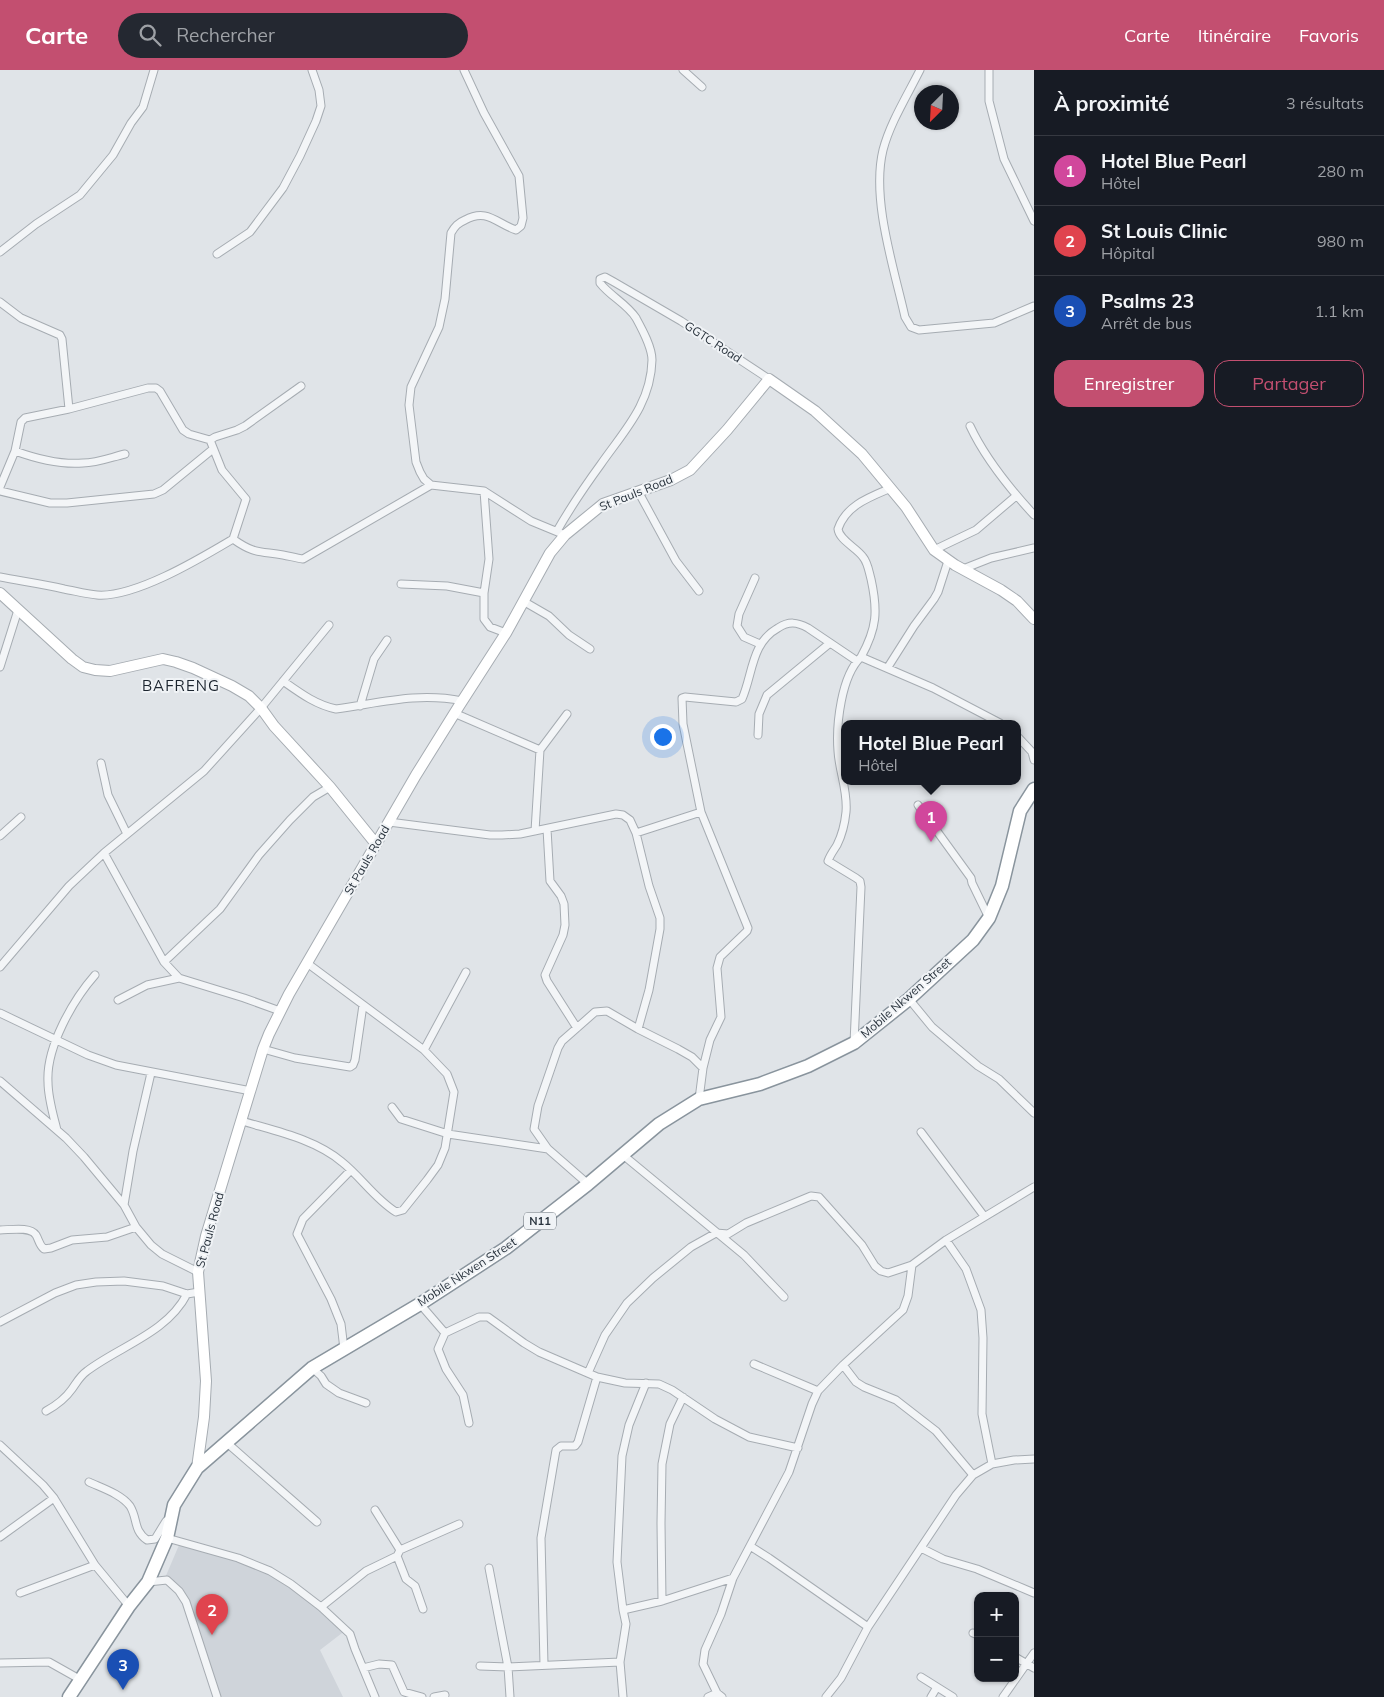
<!DOCTYPE html>
<html lang="fr">
<head>
<meta charset="utf-8">
<style>
  :root { --surface:#171b24; --page:#242831; --text:#f1f3f6; --muted:#9ea1a6; --line:#363941; --accent:#c34f70 }
  body { margin:0; font-family:Mulish,sans-serif; background:var(--page); color:var(--text) }
  .controls { position:absolute; right:15px; bottom:15px; display:grid; overflow:hidden; border-radius:10px; box-shadow:0 1px 4px #0004 }
  .controls button { width:45px; height:45px; display:grid; place-items:center; padding:0; border:0; border-bottom:1px solid var(--line); background:var(--surface); color:var(--text); font:25px sans-serif }
  .compass { position:absolute; left:914px; top:15px; width:45px; height:45px; border-radius:50%; background:var(--surface); box-shadow:0 1px 4px #0004; rotate:204deg }
  .you { position:absolute; left:662px; top:666px; width:18px; height:18px; margin:-12px; border:4px solid #fff; border-radius:50%; background:#1a73e8; box-shadow:0 0 0 8px #1a73e833 }
  .badge { display:grid; place-items:center; width:32px; height:32px; border-radius:50%; background:var(--accent); color:#fff; font-size:16px; font-weight:700 }
  .pin { position:absolute; translate:-50% -41px; filter:drop-shadow(0 1px 2px #0008) }
  .pin::after { content:''; position:absolute; top:26px; width:18px; height:15px; background:inherit; clip-path:polygon(0 0,100% 0,50% 100%) }
  .popup { position:absolute; left:841px; top:650px; width:180px; height:65px; box-sizing:border-box; display:grid; place-content:center; border-radius:10px; background:var(--surface); filter:drop-shadow(0 1px 4px #0005); font-size:16px; white-space:nowrap; color:var(--muted) }
  .popup b { font-size:19px; color:var(--text) }
  .popup::after { content:''; position:absolute; left:50%; top:100%; margin-left:-10px; border:10px solid transparent; border-top-color:var(--surface) }
  .list { margin:0; padding:0; list-style:none }
  h2 { display:flex; justify-content:space-between; align-items:center; height:65px; margin:0; padding:0 20px; font-size:21px }
  h2 small { font-size:16px; font-weight:400; color:var(--muted) }
  .list li { display:grid; grid-template-columns:32px 1fr auto; gap:15px; align-items:center; box-sizing:border-box; height:70px; padding:0 20px; border-top:1px solid var(--line) }
  .list b { display:block; font-size:19px; white-space:nowrap }
  .list p { margin:0; font-size:16px; white-space:nowrap; color:var(--muted) }
  .list em { font-size:16px; font-style:normal; color:var(--muted) }
  .actions { display:flex; gap:10px; padding:15px 20px }
  .actions a { flex:1; padding:11px 0; border:1px solid var(--accent); border-radius:15px; text-align:center; font-size:18px; color:var(--accent) }
  .actions .main { background:var(--accent); color:#fff }
  .icon { flex:none; width:28px; height:28px; fill:none; stroke:currentColor; stroke-width:2; stroke-linecap:round; stroke-linejoin:round }
  .map { position:relative; flex:none; width:1034px; height:1627px; overflow:hidden }
  header { display:flex; align-items:center; gap:30px; box-sizing:border-box; height:70px; padding:0 25px; background:var(--accent); color:#fff }
  header strong { font-size:24px }
  nav { display:flex; gap:28px; margin-inline-start:auto; font-size:18px }
  .search { width:350px; height:45px; background:var(--page); display:flex; align-items:center; gap:12px; box-sizing:border-box; padding:0 18px; border-radius:28px; color:var(--muted); font-size:19px }
  main { display:flex }
  aside { flex:1; background:var(--surface) }
  .map>svg:first-child { display:block }
  .built { fill:#cfd4da }
  .lines { fill:none; stroke-linecap:round; stroke-linejoin:round }
  .street-casing { stroke:#a6acb2; stroke-width:9 }
  .secondary-casing { stroke:#a6acb2; stroke-width:12 }
  .highway-casing { stroke:#89949d; stroke-width:15 }
  .street { stroke:#f3f5f7; stroke-width:7 }
  .secondary { stroke:#fff; stroke-width:10 }
  .highway { stroke:#fff; stroke-width:12 }
  .labels { text-anchor:middle; stroke-width:4; stroke-linejoin:round; paint-order:stroke }
  .shield { fill:#f0f3f6; stroke:#656d75; stroke-width:1 }
  .shield-label { font-size:11px; font-weight:bold; fill:#2a343e }
  .street-label { font-size:12px; fill:#2a343e; stroke:#f0f3f6 }
  .quarter-label { font-size:15px; letter-spacing:1px; fill:#1c252f; stroke:#f0f3f6 }
</style>
</head>
<body>
<header>
<strong>Carte</strong>
<div class="search"><svg class="icon" aria-label="search" viewBox="0 0 24 24"><circle cx="10" cy="10" r="6"/><path d="M15 15l6 6"/></svg>Rechercher</div>
<nav><a>Carte</a><a>Itinéraire</a><a>Favoris</a></nav>
</header>
<main>
<div class="map">
<svg width="1034" height="1627" viewBox="0 0 1034 1627">
  <rect width="100%" height="100%" fill="#e0e4e8"/>
  <path class="built" d="M182,1468L232,1487L288,1512L346,1560L320,1580L343,1627H221L203,1581L197,1554L191,1539L165,1508Z"/>
  <g class="lines">
    <defs>
      <path id="street" d="M464,0L484,43L519,106L523,148L521,156L516,160C496,153 487,138 465,150C458,153 455,156 451,163L445,229L439,257L411,317L409,335L416,392L420,402L424,409L431,415L484,421L531,451L565,465
        M683,0L702,17
        M920,0C907,26 890,53 883,80C871,129 894,198 905,247L911,257L919,260L994,253L1034,236
        M989,0V31L1004,89L1034,151
        M0,182L36,154L80,125L113,85L131,53L143,37L154,0
        M217,184L250,162L283,118L300,86L316,51L321,36L319,20L312,0
        M0,232L21,248L60,265L62,269L69,339
        M970,356C985,388 1011,420 1034,445
        M15,381C37,389 60,395 83,393C97,393 112,387 125,384
        M0,417L15,381L21,352L25,348L69,339L148,318H156L160,321L183,360L189,364L210,370L215,367L237,360L245,356L301,316
        M891,418C870,427 846,435 838,459C839,470 857,478 863,487C868,493 869,502 871,509C878,541 877,558 861,587L933,618L1000,653
        M0,421L50,433H67L154,424L163,420L213,379
        M484,421L489,489L484,523V549L490,557L506,563
        M639,423L676,491L699,521
        M557,461C570,438 585,416 601,394C624,361 651,334 652,290C652,277 642,259 636,248C627,234 610,226 600,213V209L605,207L614,212L681,251L769,309
        M233,469C254,484 259,481 283,485C289,486 296,488 303,489L431,415
        M934,480L976,460L1016,426
        M963,499L991,488L1034,478
        M0,507C21,511 43,514 64,519C75,521 86,524 97,525C135,528 201,488 233,469L246,429L222,400L210,370
        M755,508L739,544L737,556L744,567L760,574
        M401,514L447,516L484,523
        M523,531L549,546L569,565L590,579
        M0,597L18,540
        M888,597L914,556L934,529L938,522L948,491
        M283,611C300,623 316,635 336,639C380,633 418,622 462,631
        M360,636L374,589L387,570
        M454,643L540,680
        M758,665L759,644L767,625L830,573
        M1017,666L1032,682L1034,690
        M101,693L108,725L127,764
        M918,735L971,808L972,813L989,848
        M389,752L490,765H502L520,764L616,744L623,745L630,750L636,763L649,816L660,848V859L649,920L638,959
        M547,759L550,811L561,826L564,834L565,855L563,865L545,905L547,911L577,958
        M535,761L540,680L567,644
        M636,763L701,742
        M0,766L21,747
        M104,783L164,892L179,908L244,928L280,941
        M164,892L220,839L259,785L290,750L313,727L330,717
        M0,897L69,816L104,783L204,701L261,638L329,555
        M909,929L932,957L978,996L999,1009L1034,1043
        M118,930L147,915L179,908
        M0,943L88,985L116,995L251,1021
        M854,973L861,817L860,811L856,808L828,791C830,785 834,780 837,775C842,765 845,752 846,742C848,721 839,701 838,681C836,655 841,606 861,587
        M263,979L295,988L350,997L353,995L355,990L363,935
        M424,980L466,902
        M703,998L710,970L721,947L717,898L720,887L747,861L748,858L701,742L683,654L682,628L685,627L736,632L742,629C753,604 751,573 778,558C789,551 797,552 808,558L857,591
        M0,1011L66,1068L84,1087L124,1135L136,1157L151,1175L162,1184L198,1202
        M392,1037L401,1049L448,1064L548,1079
        M242,1051C275,1061 315,1069 342,1092C361,1107 375,1129 396,1142L403,1140L427,1110L438,1095L445,1078L454,1022L447,1004L424,980L307,893
        M57,1060C53,1044 48,1028 48,1012C46,977 73,930 95,905
        M921,1062L984,1146
        M623,1085L744,1185L784,1227
        M588,1114L548,1079L534,1059L538,1036L558,978L562,971L595,942L607,941L638,959L678,979L692,987L703,998L699,1029
        M124,1135L133,1081L151,1003
        M0,1160C10,1160 30,1156 36,1165C39,1170 39,1175 44,1179L51,1178L72,1170L107,1167L136,1157
        M946,1170L966,1199L981,1240L983,1268L982,1344L992,1394
        M420,1234L445,1263
        M0,1252L55,1223L76,1215L96,1212L124,1211L163,1216L187,1224L199,1222
        M344,1279L341,1254L331,1229L297,1164L303,1149L351,1100
        M754,1294L818,1321
        M843,1295L856,1312L864,1317L896,1330L936,1361L973,1405
        M312,1298L321,1306L326,1314L339,1323L366,1333
        M588,1303L605,1265L627,1233L653,1208L691,1177L716,1163L728,1164L746,1153L811,1126L819,1127L862,1175L875,1196L881,1201L888,1203L912,1195
        M46,1341C57,1335 65,1329 72,1319C77,1312 80,1306 87,1301C120,1276 167,1263 187,1224
        M469,1353L463,1325L446,1299L438,1279L445,1263L479,1247H488L524,1273L539,1282L597,1307L625,1313L659,1314L672,1320L715,1349L749,1367L798,1378
        M226,1372L317,1452
        M0,1375L43,1415L54,1428L95,1495L129,1536
        M89,1412C102,1418 121,1424 130,1436C138,1449 133,1460 147,1470L155,1469L166,1451
        M375,1440L400,1480
        M0,1467L54,1428
        M167,1468L238,1488L270,1501L291,1514L321,1537L350,1564L355,1579L375,1627
        M750,1476L769,1488L868,1557
        M921,1478L943,1489L977,1499L1034,1523
        M397,1486L406,1509L415,1516L423,1539
        M489,1498L508,1597L510,1627
        M148,1512L167,1510L179,1521L186,1532L217,1627
        M20,1523L95,1495
        M662,1531L661,1453L662,1394L670,1354L683,1327
        M321,1537L366,1501L397,1486L400,1480L459,1454
        M623,1540L617,1492L622,1386L629,1355L646,1313
        M973,1563L978,1565
        M1015,1587L1034,1598
        M0,1593L49,1592L81,1610
        M544,1595L541,1468L556,1380L561,1376H575L578,1372L597,1307
        M480,1596L508,1597L620,1592
        M363,1598L379,1594L392,1595L404,1622L422,1627
        M921,1607L953,1627
        M434,1627L445,1625
        M623,1627L620,1592L626,1554L623,1540L662,1531L733,1508
        M708,1627L717,1623
        M722,1627L717,1623L703,1594L705,1580L721,1544L733,1508L789,1402L812,1334L818,1321L843,1295L903,1240L908,1226L912,1195L946,1170L1034,1117
        M826,1627L841,1608L868,1557L956,1425L973,1405L992,1394L1014,1390L1034,1389
        M931,1627L937,1617
        M1003,1627L1034,1583"/>
      <path id="secondary" d="M0,523L72,589L83,597L95,600L110,601L163,589L176,592L193,598L232,616L249,626L261,638L274,656L330,717L376,774
        M197,1398L204,1347L206,1311L198,1202L206,1166L263,979L269,964L289,924L416,705L459,636L506,563L550,483L565,465L603,434L671,410L690,400L727,360L769,309L815,341L862,384L906,437L934,480L955,495L1001,520L1017,531L1034,549"/>
      <path id="highway" d="M69,1627L129,1536L148,1512L167,1468L174,1435L197,1398L312,1298L420,1234L506,1178L588,1114L659,1054L699,1029L760,1014L808,996L854,973L909,929L973,870L989,848L1002,816L1020,741L1034,719"/>
    </defs>
    <use href="#street" class="street-casing"/>
    <use href="#secondary" class="secondary-casing"/>
    <use href="#highway" class="highway-casing"/>
    <use href="#street" class="street"/>
    <use href="#secondary" class="secondary"/>
    <use href="#highway" class="highway"/>
  </g>
  <g class="labels">
    <rect class="shield" x="524" y="1142.5" width="32" height="17" rx="4"/>
    <g class="shield-label">
      <text x="540" y="1155">N11</text>
    </g>
    <g class="street-label">
      <text transform="translate(713 272) rotate(33)" y="4">GGTC Road</text>
      <text transform="translate(636 423) rotate(-22)" y="4">St Pauls Road</text>
      <text transform="translate(367 790) rotate(-60)" y="4">St Pauls Road</text>
      <text transform="translate(906 928) rotate(-41)" y="4">Mobile Nkwen Street</text>
      <text transform="translate(210 1160) rotate(-75)" y="4">St Pauls Road</text>
      <text transform="translate(467 1202) rotate(-33)" y="4">Mobile Nkwen Street</text>
    </g>
    <g class="quarter-label">
      <text x="181" y="621">BAFRENG</text>
    </g>
  </g>
</svg>
<div class="controls">
<button>+</button>
<button>−</button>
</div>
<svg class="compass" viewBox="-18 -18 36 36"><path d="M0-13l5 13h-10z" fill="#e53935"/><path d="M0 13l5-13h-10z" fill="#9ea1a6"/></svg>
<div class="you"></div>
<div class="pin badge" style="left:931px;top:772px;background:#d1479c">1</div>
<div class="popup"><b>Hotel Blue Pearl</b>Hôtel</div>
<div class="pin badge" style="left:212px;top:1565px;background:#e0444e">2</div>
<div class="pin badge" style="left:123px;top:1620px;background:#1a4fb4">3</div>
</div>
<aside>
<h2>À proximité<small>3 résultats</small></h2>
<ul class="list">
<li><span class="badge" style="background:#d1479c">1</span><div><b>Hotel Blue Pearl</b><p>Hôtel</p></div><em>280 m</em></li>
<li><span class="badge" style="background:#e0444e">2</span><div><b>St Louis Clinic</b><p>Hôpital</p></div><em>980 m</em></li>
<li><span class="badge" style="background:#1a4fb4">3</span><div><b>Psalms 23</b><p>Arrêt de bus</p></div><em>1.1 km</em></li>
</ul>
<div class="actions"><a class="main">Enregistrer</a><a>Partager</a></div>
</aside>
</main>
</body>
</html>
